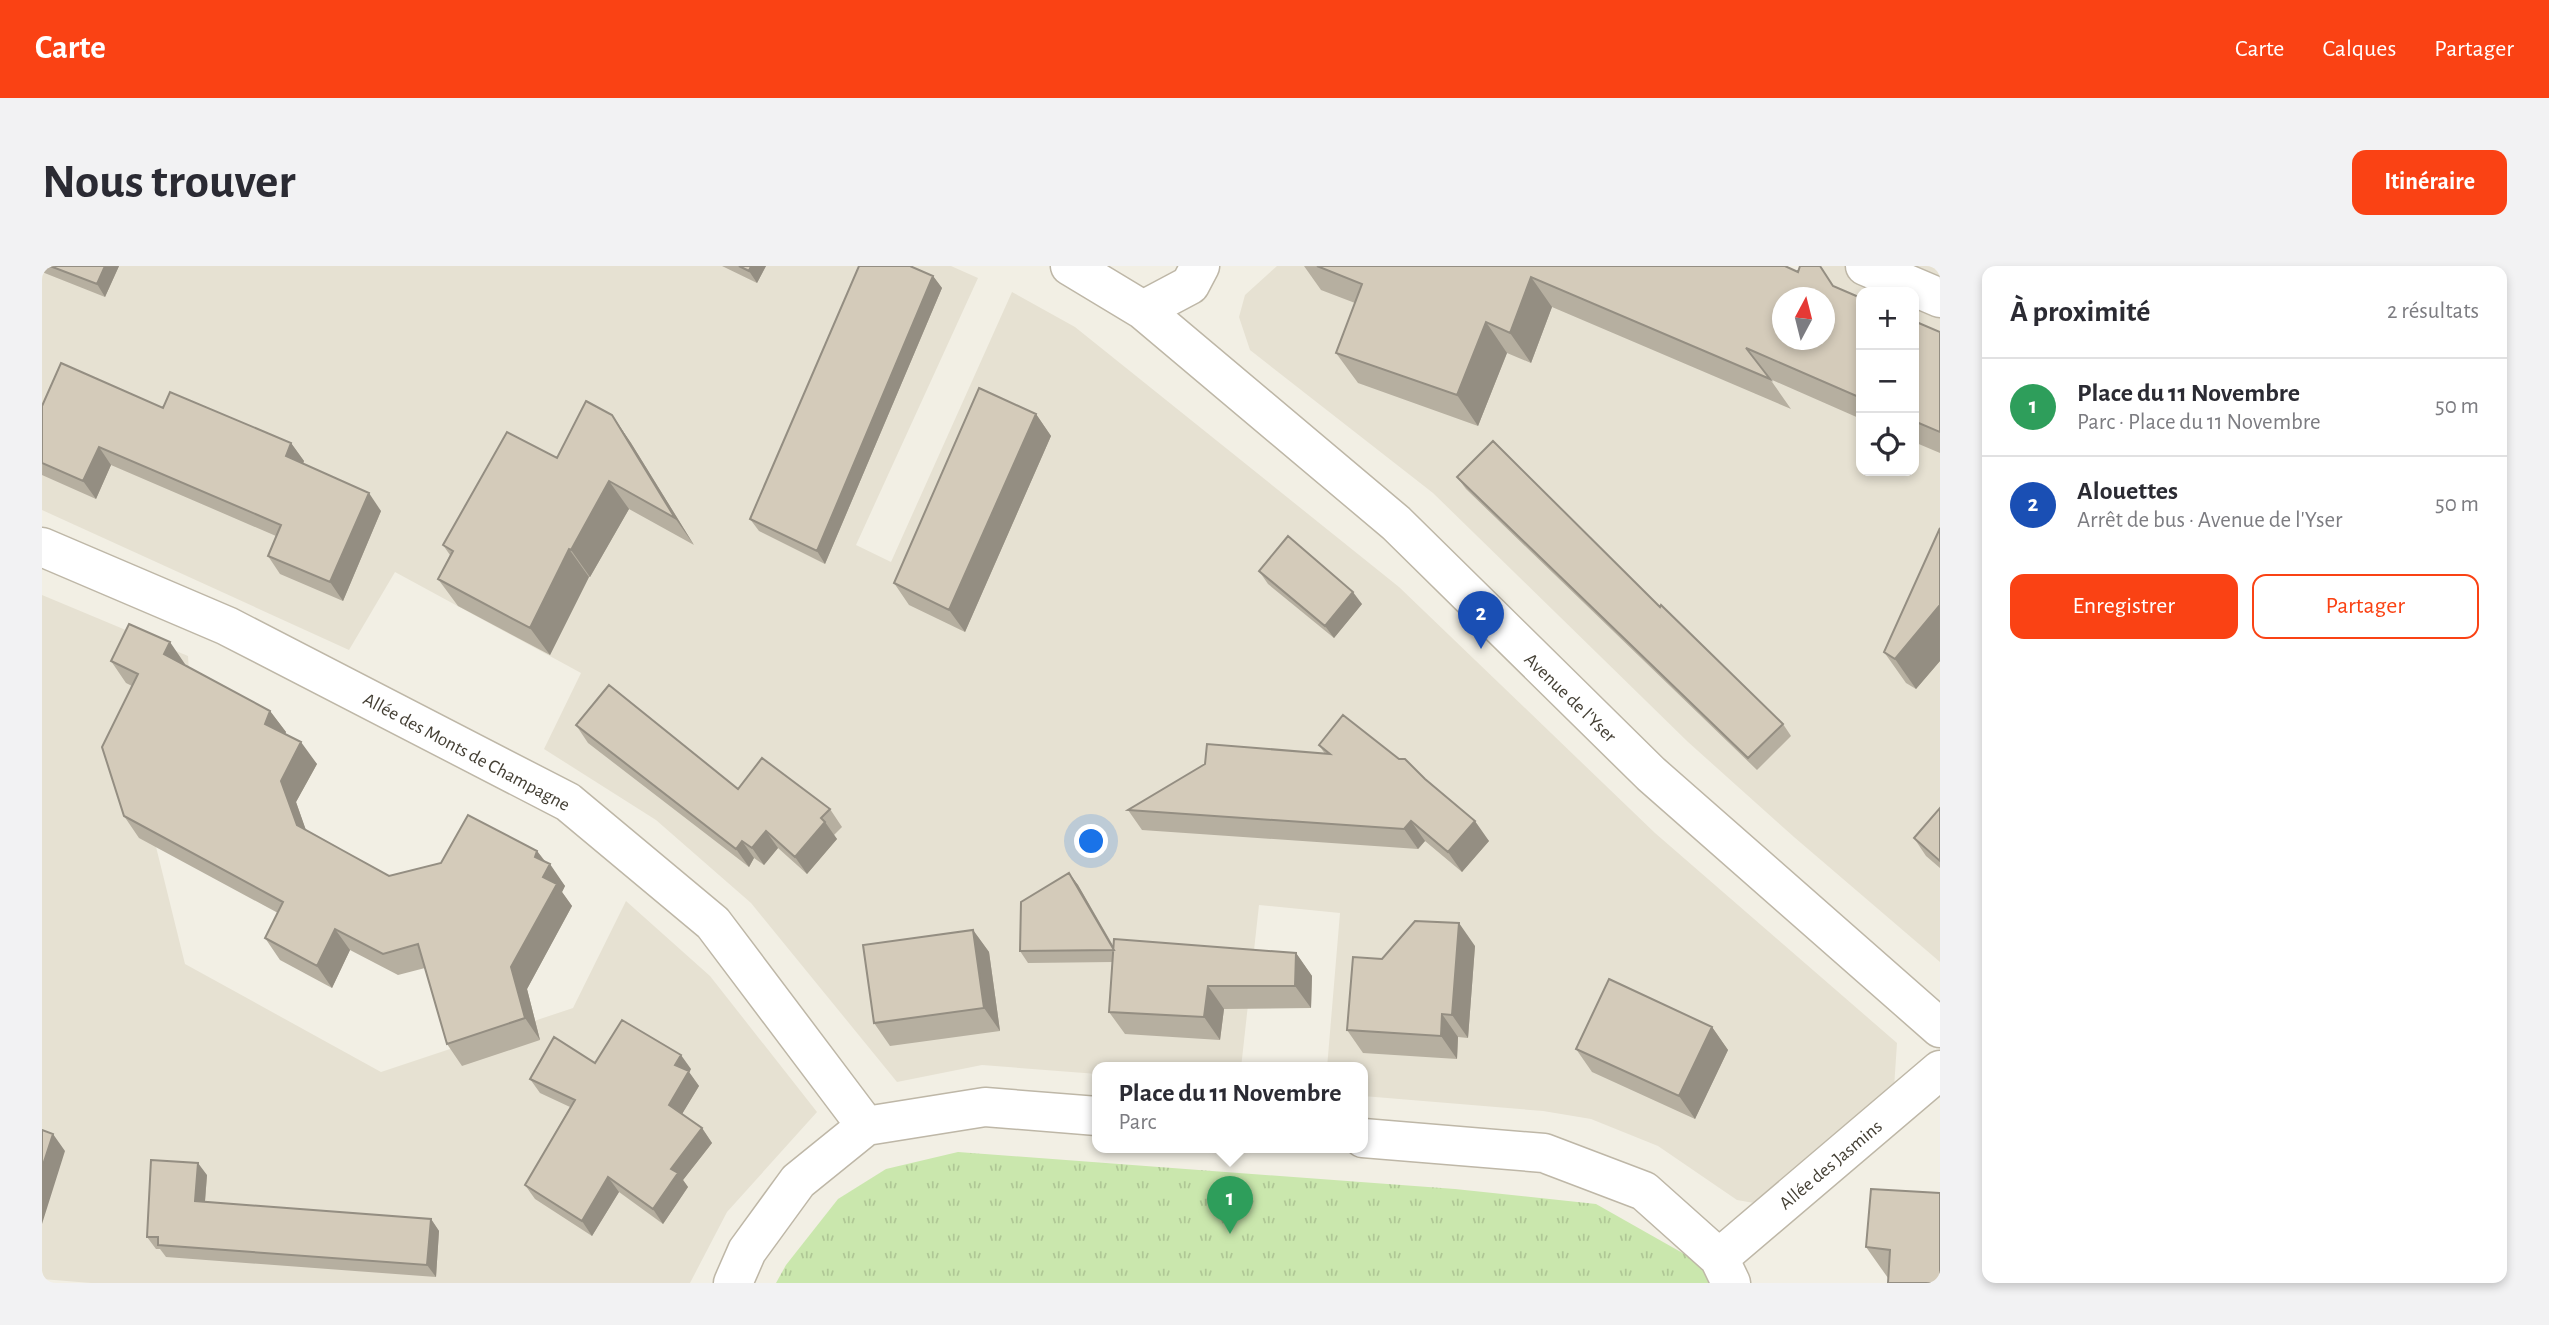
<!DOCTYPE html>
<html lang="fr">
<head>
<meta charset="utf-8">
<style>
  :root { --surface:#fff; --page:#f2f2f3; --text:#2b2b33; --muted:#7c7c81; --line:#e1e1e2; --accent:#fa4214 }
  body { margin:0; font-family:"Alegreya Sans",sans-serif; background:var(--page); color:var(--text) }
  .controls { position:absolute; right:21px; top:21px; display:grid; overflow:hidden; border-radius:14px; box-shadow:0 4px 10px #0003 }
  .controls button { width:63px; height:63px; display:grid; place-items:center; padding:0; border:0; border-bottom:2px solid var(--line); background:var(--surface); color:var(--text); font:35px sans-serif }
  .compass { position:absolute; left:1730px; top:21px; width:63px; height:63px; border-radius:50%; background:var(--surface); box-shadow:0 4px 10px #0003; rotate:7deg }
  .you { position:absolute; left:1050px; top:576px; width:24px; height:24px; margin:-18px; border:5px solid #fff; border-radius:50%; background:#1a73e8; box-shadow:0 0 0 10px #1a73e833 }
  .badge { display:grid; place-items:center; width:46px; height:46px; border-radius:50%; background:var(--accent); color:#fff; font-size:23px; font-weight:700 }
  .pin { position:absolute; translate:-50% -58px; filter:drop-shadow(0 2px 4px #0008) }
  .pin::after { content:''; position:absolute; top:37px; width:24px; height:21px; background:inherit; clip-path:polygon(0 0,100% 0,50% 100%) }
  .popup { position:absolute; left:1050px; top:796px; width:276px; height:91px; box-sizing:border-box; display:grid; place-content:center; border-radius:14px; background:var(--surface); filter:drop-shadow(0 2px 5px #0005); font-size:23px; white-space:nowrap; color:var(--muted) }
  .popup b { font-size:26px; color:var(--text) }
  .popup::after { content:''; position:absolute; left:50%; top:100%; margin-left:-14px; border:14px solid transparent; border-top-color:var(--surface) }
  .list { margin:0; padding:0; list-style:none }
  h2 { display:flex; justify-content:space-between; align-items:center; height:91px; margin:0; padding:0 28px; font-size:30px }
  h2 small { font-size:23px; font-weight:400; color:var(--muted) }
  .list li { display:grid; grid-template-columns:46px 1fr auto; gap:21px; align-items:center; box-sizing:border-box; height:98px; padding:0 28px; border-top:2px solid var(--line) }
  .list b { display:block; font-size:26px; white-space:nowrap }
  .list p { margin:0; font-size:23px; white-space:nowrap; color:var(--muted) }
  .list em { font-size:23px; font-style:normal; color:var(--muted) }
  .actions { display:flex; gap:14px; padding:21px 28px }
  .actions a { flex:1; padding:16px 0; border:2px solid var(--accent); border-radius:14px; text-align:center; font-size:24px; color:var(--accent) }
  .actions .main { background:var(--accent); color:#fff }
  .icon { flex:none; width:38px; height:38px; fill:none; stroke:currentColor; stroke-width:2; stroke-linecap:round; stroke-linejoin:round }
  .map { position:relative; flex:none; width:1898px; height:1017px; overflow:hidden; border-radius:14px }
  header { display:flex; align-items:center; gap:42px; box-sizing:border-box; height:98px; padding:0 35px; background:var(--accent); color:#fff }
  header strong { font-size:33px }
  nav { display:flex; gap:38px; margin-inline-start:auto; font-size:24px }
  .intro { display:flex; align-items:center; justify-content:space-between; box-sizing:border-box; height:168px; padding:0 42px }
  h1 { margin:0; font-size:49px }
  .button { padding:18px 32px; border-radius:14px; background:var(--accent); color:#fff; font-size:24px; font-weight:700 }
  main { display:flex; gap:42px; padding:0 42px }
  aside { flex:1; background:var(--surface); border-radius:14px; box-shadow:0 4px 10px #0003 }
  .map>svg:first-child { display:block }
  .residential { fill:#e6e1d2; fill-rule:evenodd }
  .park { fill:url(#park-tufts) }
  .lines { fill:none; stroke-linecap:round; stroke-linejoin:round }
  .minor-casing { stroke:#beb7a7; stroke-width:41 }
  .minor { stroke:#fff; stroke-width:38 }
  .wall { fill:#b6afa0 }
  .shaded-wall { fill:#948e82 }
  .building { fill:#d4cbba; stroke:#948e82; stroke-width:2; fill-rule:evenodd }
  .labels { text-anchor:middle; stroke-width:7; stroke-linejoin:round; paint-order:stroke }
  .street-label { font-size:19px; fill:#443f34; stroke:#fff }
</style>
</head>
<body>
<header>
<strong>Carte</strong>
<nav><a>Carte</a><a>Calques</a><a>Partager</a></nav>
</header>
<div class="intro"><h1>Nous trouver</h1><a class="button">Itinéraire</a></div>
<main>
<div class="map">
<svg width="1898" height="1017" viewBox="0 0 1898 1017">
  <defs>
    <pattern id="park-tufts" width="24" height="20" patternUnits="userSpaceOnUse" patternTransform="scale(1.75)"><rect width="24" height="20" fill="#cae7ad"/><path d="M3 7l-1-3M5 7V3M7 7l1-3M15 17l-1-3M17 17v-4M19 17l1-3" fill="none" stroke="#afc795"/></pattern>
  </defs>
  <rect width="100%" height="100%" fill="#f2efe4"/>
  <path class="residential" d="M0,0H909L936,12L814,279L849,296L970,26L1033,61L1357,321L1613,567L1855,777L1852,822L1712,937L1695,934L1616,880L1549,853L1501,845L1321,830V802H1285L1298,647L1217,639L1199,802H1055V808L940,799L855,816L709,637L614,554L502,483L539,407L353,306L307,384L0,244Z
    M1235,0H1742L1764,10L1769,0H1898V696L1752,571L1646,476L1391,227L1208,84L1197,51L1203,29ZM1819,26H1872V205H1819ZM1741,32H1783V74H1741Z
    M0,329L146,390L147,406L96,508L143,698L339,806L531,742L584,635L668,710L775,846L685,946L648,1017H49L0,1013Z"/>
  <path class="park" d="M916,886L1413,923L1554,938L1660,998L1668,1017H734L744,999L796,933L844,903Z"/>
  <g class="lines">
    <defs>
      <path id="minor" d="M1028,0L1101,44L1354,257L1609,508L1898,762
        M1823,0L1898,32
        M1101,44L1148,19L1158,0
        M0,281L185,360L526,536L671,657L824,860
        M1321,872L1502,887L1602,925L1677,992L1689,1017
        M1677,992L1898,804
        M691,1017L705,985L756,915L824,860L943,841L1055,850"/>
    </defs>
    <use href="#minor" class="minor-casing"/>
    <use href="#minor" class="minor"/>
  </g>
  <path class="wall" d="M0,0H77L63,31L0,6Z
    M680,0H724L715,17Z
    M1262,0H1743L1819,32V153L1728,113L1749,143L1510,41L1489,97L1465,87L1436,160L1316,117L1294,87L1313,37L1279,24Z
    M891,10L900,22L783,298L717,265L708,253Z
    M1872,55L1898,66V187L1872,176Z
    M0,140L121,142L249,177L262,195L261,198L339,245L301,335L238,308L226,290L234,270L69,199L54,233L0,209Z
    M994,148L1009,170L923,366L867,339L852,317Z
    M570,149L589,177L652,279L587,243L548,311H547L508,389L416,340L396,313L408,289L401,279Z
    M1415,211L1618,341L1741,458L1749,470L1715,504L1424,223Z
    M1898,262V395L1874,423L1864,417L1842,386Z
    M1217,305L1320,338L1292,372L1226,318Z
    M69,395L143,398V399L228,445L244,466L243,468L275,498L254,536L264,565L347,610L495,585L523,620L520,626L530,640L485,723L498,774L420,800L405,778L383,702L356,709L308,684L290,722L238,694L223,672L236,647L97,572L82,550L90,420L84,417Z
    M534,459L696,523L788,543L800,561L792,569L795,573L765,608L736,582L722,599L712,592L707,601L546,477Z
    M1277,479L1383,513L1447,575L1420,606L1383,575L1376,583L1100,564L1086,544L1283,488Z
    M1898,542V602L1884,590L1872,572Z
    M1027,607L1036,619L1072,681L1254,687L1270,710L1269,742L1182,743L1178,774L1083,768L1067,746L1071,696L986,697L978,685Z
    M931,664L947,686L958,765L848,780L832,757Z
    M1433,680L1426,772L1416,771L1415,793L1321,787L1305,764Z
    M1670,761L1686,784L1653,853L1550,806L1534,783Z
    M553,797L649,803L647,806L657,820L640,848L660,862L670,877L641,914L646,921L621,958L577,926L550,970L493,933L483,919L528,841L498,827L488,813Z
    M165,909L163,936L389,953L397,965L394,1011L124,991L118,983H114L105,971Z
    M1898,927L1846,1012L1824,981Z"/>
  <path class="shaded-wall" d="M63,0H77L63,31L55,18Z
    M709,0H724L715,17L707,5Z
    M891,10L900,22L783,298L775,285Z
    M1489,11L1510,41L1489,97L1468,67Z
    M1444,56L1465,87L1436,160L1415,129Z
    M994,148L1009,170L923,366L907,344Z
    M570,149L589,177L652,279L633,252Z
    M249,177L262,195L256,208L244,190Z
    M57,181L69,199L54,233L41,215Z
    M567,215L587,243L548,311L529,284Z
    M327,227L339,245L301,335L288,316Z
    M527,283L547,311L508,389L488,362Z
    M1311,326L1320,338L1292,372L1283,360Z
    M1898,339V395L1874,423L1853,393Z
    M128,376L143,398L138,410L122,388Z
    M228,445L244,466L238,480L223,458Z
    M259,476L275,498L254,536L270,581L255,559L239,515Z
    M1369,555L1383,575L1376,583L1362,563Z
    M1433,555L1447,575L1420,606L1406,586Z
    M783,556L795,573L765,608L753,591Z
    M724,565L736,582L722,599L710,582Z
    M700,575L712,592L707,601L694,583Z
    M495,585L507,601L508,598L523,620L520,626L530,640L485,723L498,774L483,752L469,701L501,611L493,591Z
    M1027,607L1036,619L1080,696L1072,684Z
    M1417,657L1433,680L1426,772L1410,749Z
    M293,663L308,684L290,722L275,700Z
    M931,664L947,686L958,765L942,742Z
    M1254,687L1270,710L1269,742L1253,720Z
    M1166,720L1182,743L1178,774L1162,751Z
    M1400,748L1416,771L1415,793L1399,770Z
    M1670,761L1686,784L1653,853L1637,830Z
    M639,789L649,803L647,806L657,820L637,853L627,839L633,799Z
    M660,862L670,877L641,914L646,921L621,958L611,943L629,903Z
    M11,868L23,885L0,958V902Z
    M156,897L165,909L162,947L153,935Z
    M566,911L577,926L550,970L540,955Z
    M389,953L397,965L394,1011L385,999Z"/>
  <path class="building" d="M8,0H63L55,18Z
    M697,0H709L707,5Z
    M817,0H868L891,10L775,285L708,253Z
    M1275,0H1743L1756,6L1758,0H1778L1791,20L1819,32V132L1704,82L1728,113L1489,11L1468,67L1444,56L1415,129L1294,87L1320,18ZM1740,32H1782V74H1740Z
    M1872,55L1898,66V166L1872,155Z
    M19,97L121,142L128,126L249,177L244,190L327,227L288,316L226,290L239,259L57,181L41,215L0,197V140Z
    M937,122L994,148L907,344L852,317Z
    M544,135L570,149L633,252L567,215L529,284L527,283L488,362L396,313L411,285L401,279L465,166L515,192Z
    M1451,175L1618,341L1619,339L1741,458L1706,492L1415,211Z
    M1898,262V339L1853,393L1842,386Z
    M1246,270L1311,326L1283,360L1217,305Z
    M87,358L128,376L122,388L228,445L223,458L259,476L239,515L255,559L300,584L347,610L399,597L426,549L495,585L493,591L508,598L501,611L515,618L469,701L483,752L405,778L376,678L341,688L293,663L275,700L223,672L241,636L82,550L60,481L96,408L69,395Z
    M567,419L696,523L720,492L788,543L779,552L783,556L753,591L724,565L710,582L700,575L694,583L534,459Z
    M1301,449L1357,493H1363L1383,513L1433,555L1406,586L1369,555L1362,563L1086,544L1163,498L1165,478L1288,488L1277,479Z
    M1898,542V595L1872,572Z
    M1027,607L1072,684L978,685L979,636Z
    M1373,655L1417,657L1410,749L1400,748L1399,770L1305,764L1311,691L1340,693Z
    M931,664L942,742L832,757L821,679Z
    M1072,673L1254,687L1253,720H1166L1162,751L1067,746Z
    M1567,713L1670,761L1637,830L1534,783Z
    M580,754L639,789L633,799L647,805L627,839L660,862L629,903L636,907L611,943L566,911L540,955L483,919L533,834L488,813L512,771L553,797Z
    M0,864L11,868L0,902Z
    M109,894L156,897L153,935L389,953L385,999L116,979V971H105Z
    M1829,923L1898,927V1017H1846L1848,984L1824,981Z"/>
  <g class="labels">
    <g class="street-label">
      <text transform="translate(1529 431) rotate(44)" y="7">Avenue de l'Yser</text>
      <text transform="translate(425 485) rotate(28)" y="7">Allée des Monts de Champagne</text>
      <text transform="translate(1788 898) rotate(-40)" y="7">Allée des Jasmins</text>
    </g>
  </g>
</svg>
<div class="controls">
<button>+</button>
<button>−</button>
<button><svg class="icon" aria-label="locate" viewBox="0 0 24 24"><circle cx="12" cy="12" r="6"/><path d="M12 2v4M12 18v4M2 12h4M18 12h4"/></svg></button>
</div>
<svg class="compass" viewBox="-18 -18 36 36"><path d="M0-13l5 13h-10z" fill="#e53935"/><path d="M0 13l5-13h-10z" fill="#7c7c81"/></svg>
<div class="you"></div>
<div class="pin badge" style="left:1188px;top:968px;background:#2e9e5b">1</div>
<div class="popup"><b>Place du 11 Novembre</b>Parc</div>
<div class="pin badge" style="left:1439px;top:383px;background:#1a4fb4">2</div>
</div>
<aside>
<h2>À proximité<small>2 résultats</small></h2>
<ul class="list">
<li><span class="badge" style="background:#2e9e5b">1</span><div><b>Place du 11 Novembre</b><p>Parc · Place du 11 Novembre</p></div><em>50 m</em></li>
<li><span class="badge" style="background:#1a4fb4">2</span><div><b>Alouettes</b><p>Arrêt de bus · Avenue de l'Yser</p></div><em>50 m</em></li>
</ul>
<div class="actions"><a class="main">Enregistrer</a><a>Partager</a></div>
</aside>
</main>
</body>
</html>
